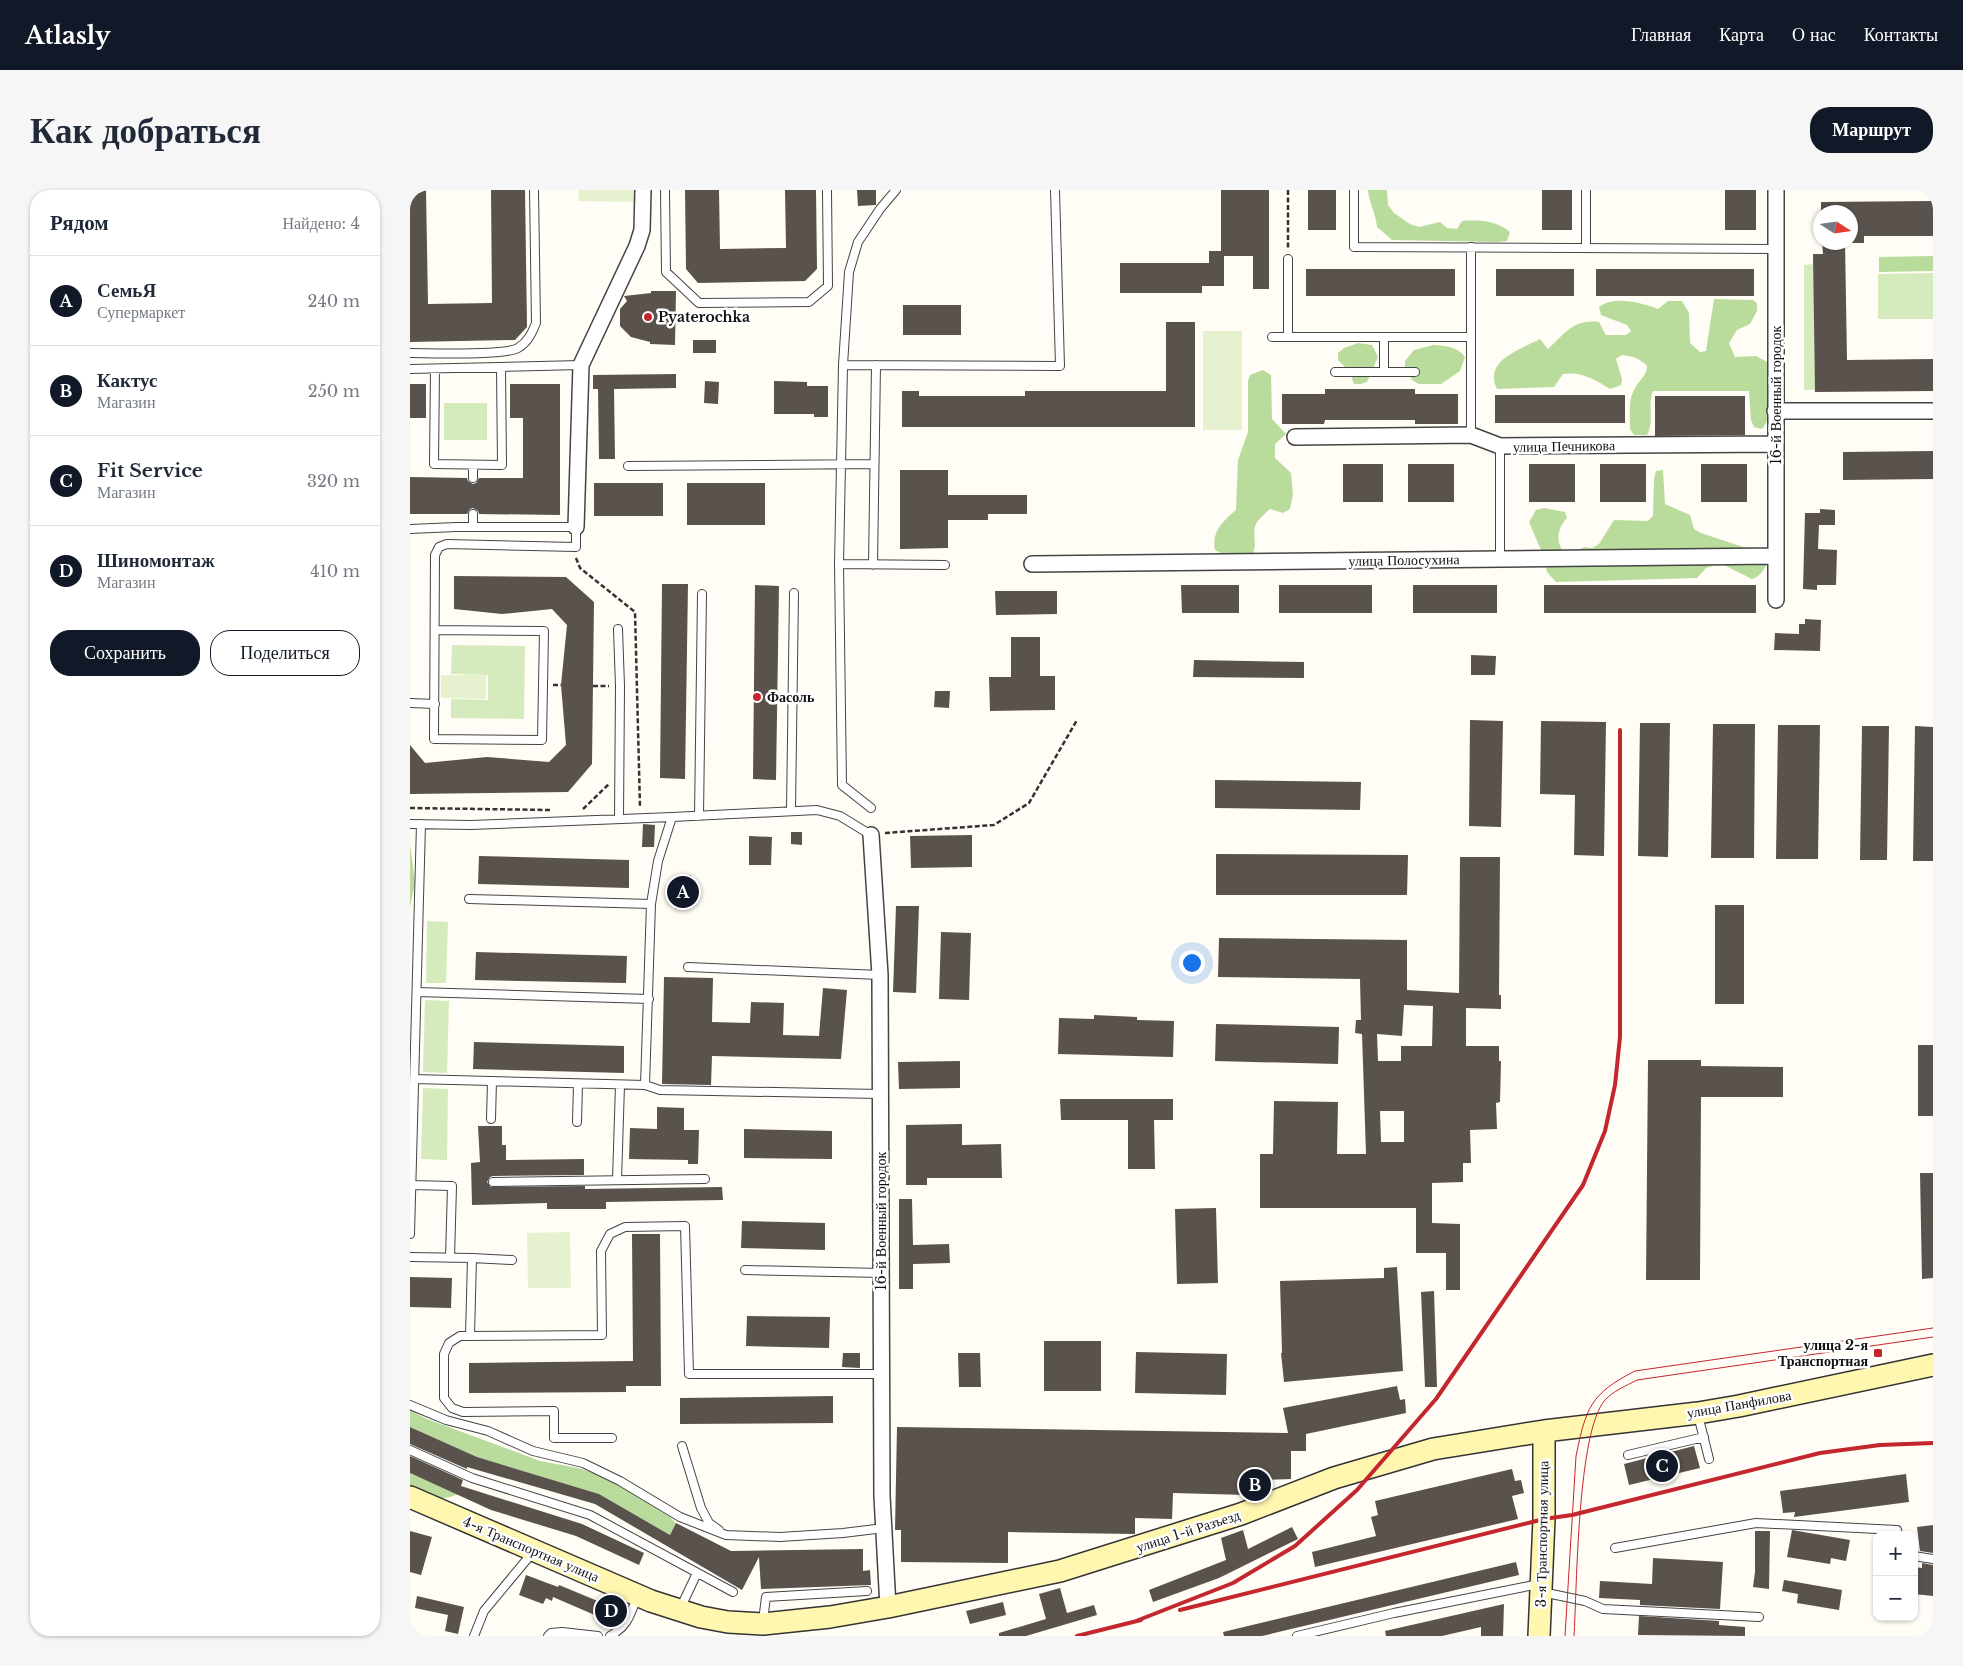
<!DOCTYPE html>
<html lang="ru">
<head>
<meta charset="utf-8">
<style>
  :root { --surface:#fff; --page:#f6f6f7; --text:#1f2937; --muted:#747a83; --line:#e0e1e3; --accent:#111827 }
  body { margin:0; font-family:"Libre Baskerville",serif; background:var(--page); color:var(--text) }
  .controls { position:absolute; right:15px; bottom:15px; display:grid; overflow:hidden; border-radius:10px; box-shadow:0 1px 4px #0004 }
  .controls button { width:45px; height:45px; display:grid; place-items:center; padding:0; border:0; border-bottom:1px solid var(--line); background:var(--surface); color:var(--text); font:25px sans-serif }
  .compass { position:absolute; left:1403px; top:15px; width:45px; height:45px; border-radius:50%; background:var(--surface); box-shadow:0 1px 4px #0004; rotate:102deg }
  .you { position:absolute; left:781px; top:772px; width:18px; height:18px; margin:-12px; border:4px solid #fff; border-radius:50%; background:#1a73e8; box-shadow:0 0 0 8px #1a73e833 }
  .badge { display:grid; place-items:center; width:32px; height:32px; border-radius:50%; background:var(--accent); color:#fff; font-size:16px; font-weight:700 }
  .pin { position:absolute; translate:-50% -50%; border:2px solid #fff; box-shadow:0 1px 5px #0006 }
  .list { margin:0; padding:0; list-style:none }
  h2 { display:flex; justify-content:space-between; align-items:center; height:65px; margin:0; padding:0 20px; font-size:21px }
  h2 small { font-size:16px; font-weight:400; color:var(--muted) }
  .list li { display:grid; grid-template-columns:32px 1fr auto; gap:15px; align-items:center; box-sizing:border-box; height:90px; padding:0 20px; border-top:1px solid var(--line) }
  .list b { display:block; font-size:19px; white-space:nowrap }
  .list p { margin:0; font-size:16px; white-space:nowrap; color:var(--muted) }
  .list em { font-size:16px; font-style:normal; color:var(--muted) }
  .actions { display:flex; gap:10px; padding:15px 20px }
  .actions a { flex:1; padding:11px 0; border:1px solid var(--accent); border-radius:20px; text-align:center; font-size:18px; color:var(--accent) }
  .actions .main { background:var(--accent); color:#fff }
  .map { position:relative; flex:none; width:1523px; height:1446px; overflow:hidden; border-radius:20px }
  header { display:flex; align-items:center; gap:30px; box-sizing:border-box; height:70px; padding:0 25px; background:var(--accent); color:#fff }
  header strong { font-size:24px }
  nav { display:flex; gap:28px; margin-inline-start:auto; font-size:18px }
  .intro { display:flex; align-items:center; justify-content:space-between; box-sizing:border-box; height:120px; padding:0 30px }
  h1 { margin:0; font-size:35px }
  .button { padding:12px 22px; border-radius:20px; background:var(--accent); color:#fff; font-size:18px; font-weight:700 }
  main { display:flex; gap:30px; padding:0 30px }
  aside { flex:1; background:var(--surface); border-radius:20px; box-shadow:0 1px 4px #0004 }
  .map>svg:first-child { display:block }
  .green { fill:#d5ebbd }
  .forest { fill:#b9dc9c }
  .pitch { fill:#e6f2cf }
  .building { fill:#5a524d; fill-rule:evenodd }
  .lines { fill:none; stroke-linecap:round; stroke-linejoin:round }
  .service-casing { stroke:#444; stroke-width:10 }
  .minor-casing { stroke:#444; stroke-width:18 }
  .secondary-casing { stroke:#333; stroke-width:24 }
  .path { stroke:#333; stroke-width:2.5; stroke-dasharray:5 2.5; stroke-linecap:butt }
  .service { stroke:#fff; stroke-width:8 }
  .minor { stroke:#fff; stroke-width:15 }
  .secondary { stroke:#fff6b0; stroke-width:21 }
  .tram { stroke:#c4262e; stroke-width:1 }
  .rail { stroke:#c4262e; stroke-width:4 }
  .poi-dot { fill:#c4262e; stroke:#fff; stroke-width:2 }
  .labels { text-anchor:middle; stroke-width:5; stroke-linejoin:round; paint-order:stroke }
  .poi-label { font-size:14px; font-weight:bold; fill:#111; stroke:#fff; text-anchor:start }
  .street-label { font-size:14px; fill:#111; stroke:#fff }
</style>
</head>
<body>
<header>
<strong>Atlasly</strong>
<nav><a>Главная</a><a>Карта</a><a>О нас</a><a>Контакты</a></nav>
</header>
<div class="intro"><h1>Как добраться</h1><a class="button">Маршрут</a></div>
<main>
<aside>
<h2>Рядом<small>Найдено: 4</small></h2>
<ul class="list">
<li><span class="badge">A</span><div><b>СемьЯ</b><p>Супермаркет</p></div><em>240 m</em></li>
<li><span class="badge">B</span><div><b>Кактус</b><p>Магазин</p></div><em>250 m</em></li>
<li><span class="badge">C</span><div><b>Fit Service</b><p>Магазин</p></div><em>320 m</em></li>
<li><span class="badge">D</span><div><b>Шиномонтаж</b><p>Магазин</p></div><em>410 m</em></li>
</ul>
<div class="actions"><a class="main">Сохранить</a><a>Поделиться</a></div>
</aside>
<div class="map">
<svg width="1523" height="1446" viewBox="0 0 1523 1446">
  <rect width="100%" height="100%" fill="#fffdf5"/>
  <path class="green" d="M1404,74L1405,200H1394V75Z
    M1523,83V129H1468V84Z
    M34,213H77V250H34Z
    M42,455L115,456L114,529L41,528V509L78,510V485L41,484Z
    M17,731L38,732L36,793H16Z
    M15,810L39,811L37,883L13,882Z
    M13,898L38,899L37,970L11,969Z"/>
  <path class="forest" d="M958,0H977L978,15L984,23L1000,34L1009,37L1030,32L1037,38L1047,39L1052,31C1070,30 1085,30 1100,42L1097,51L1087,52L982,50L967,37C966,24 959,13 958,0Z
    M1523,66V81L1469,82V67Z
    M1304,109L1343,110L1347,113V121L1340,134L1327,140L1319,153L1325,167L1346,166L1359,173C1360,193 1366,223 1352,239L1344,237L1341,230L1339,201H1243C1237,215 1245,231 1237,245H1224L1220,239C1220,226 1218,212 1224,200C1228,191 1237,186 1237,176C1231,169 1222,166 1212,165L1206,169L1212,189L1211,195L1200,199C1186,190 1171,181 1153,184L1144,197L1087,199C1073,170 1110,160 1130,149L1138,159C1156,143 1163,129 1189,132L1196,145H1216L1221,141L1217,135L1191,125L1189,117C1204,105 1232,113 1248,119L1258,111H1272L1279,123L1280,153L1290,162L1296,161Z
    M948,153L962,155L968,167L957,192L951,194H944L939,181L928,170V163L934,158Z
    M1023,155C1036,156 1047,156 1055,167L1050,181L1031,194H1009L1002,190L995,178V171L1004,160Z
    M853,180L861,185L862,229L876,244L865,254V268L881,283L883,304L880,319L873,323L860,319C855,324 849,328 846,334C841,345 849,356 841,366L818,367L805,360C801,342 813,331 826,320L828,270L838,242V191L840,185Z
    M1253,280L1255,314L1280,325L1284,339L1291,343L1354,364L1358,369C1356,378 1351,386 1342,389L1310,373L1296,378L1287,388L1146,392L1137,382L1134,367L1119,332L1126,320L1134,318L1155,322L1157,328C1147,338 1145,353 1155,364L1175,357L1182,358L1189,354L1204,330L1238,331L1243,326L1244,289L1246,281Z
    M0,654L5,693L0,717Z
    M0,1220L17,1229L130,1271L168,1278L193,1286L260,1327L266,1333L260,1345L189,1304L67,1267L0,1237Z
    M0,1283L48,1304C28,1313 18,1306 0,1299Z"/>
  <path class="pitch" d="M169,0H228V12L168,11Z
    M793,141H832V240H793Z
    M31,485H76V509L31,508Z
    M160,1042L161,1098H118L117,1043Z"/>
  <path class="building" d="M0,0H16L18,114L82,113L81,0H115L117,137L105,150L0,152Z
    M275,0H309L310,59L376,58L375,0H406L407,79L395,91L288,93L276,79Z
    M447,0H466V15L448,16Z
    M811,0H859V99H843V66H814V96H792V103H710V73H799V61H811Z
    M898,0H926V40H898Z
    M1132,0H1162V40H1132Z
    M1315,0H1346V40H1315Z
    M1523,11V46H1454V53H1440V22H1411V12Z
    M1412,52H1435L1437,170L1523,169V201L1405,202L1403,64H1413Z
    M896,79H1045V106H896Z
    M1086,79H1164V106H1086Z
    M1186,79H1344V106H1186Z
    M241,101H266L265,155L240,154V152L221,147L210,136V119L217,111L214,106L241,103Z
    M493,115H551V145H493Z
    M756,132H785V237H492V201H509V206H615V201H756Z
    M283,150H306V163H283Z
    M266,184V198L204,199L205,269H189L188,199H183V185Z
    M295,191L309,192L308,214L294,213Z
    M364,191L397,192V196H418V227H404V224H364Z
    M0,194H16V228H0Z
    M100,194H150V325L69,324L68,321L63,318L60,319L57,324H0V287L57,288L58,291L63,294L66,293L69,288H113V228H100Z
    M915,199H1005V204H1048V234H1005V230H915L914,234H872V204H915Z
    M1085,205H1215V233H1085Z
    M1245,206H1335V245L1245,246Z
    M1523,261V289L1433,290V262Z
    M933,274H973V312H933Z
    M998,274H1044V312H998Z
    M1119,274H1165V312H1119Z
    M1190,274H1236V312H1190Z
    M1291,274H1337V312H1291Z
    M490,280H538V305H617V324H578V330H538V358L490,359Z
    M184,293H253V326H184Z
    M277,293H355V335H277Z
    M1410,319L1425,320V335H1409L1408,359L1427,360L1426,395H1407V400L1393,399L1395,323H1410Z
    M44,386L156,387L184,412L182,574L158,602L0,604V555L15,573L77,567L139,572L156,555L151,495L157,435L142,419L92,424L44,419Z
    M252,394H278L275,589L250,588Z
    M345,395L369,396L366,590L343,589Z
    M771,395H829V423H772Z
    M869,395H962V423H869Z
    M1003,395H1087V423H1003Z
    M1134,395H1346V423H1134Z
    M585,401H647V424L586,425Z
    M1395,429L1411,430L1410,461L1364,460L1365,443L1389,444V434H1395Z
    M601,447H630V486H645V520L580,521L579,487H601Z
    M1061,465L1086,466L1085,485H1061Z
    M784,470L894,472V488L783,487Z
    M525,501H540L539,518L524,517Z
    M1060,530L1093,531L1091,637L1059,636Z
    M1131,531L1196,532L1194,666L1164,665L1165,605L1130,604Z
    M1230,533H1260L1258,667L1228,666Z
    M1303,534H1345L1344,668H1301Z
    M1368,535H1410L1408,669H1366Z
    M1452,536H1479L1477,670H1450Z
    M1505,536L1523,537V671H1503Z
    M805,590L951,592L950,620L805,618Z
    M233,634L245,635L244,657H232Z
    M381,642H392V655L381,654Z
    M562,645V677L501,678L500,646Z
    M339,646L362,647L361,675H339Z
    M806,664L998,665L997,705H806Z
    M69,666L219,670V698L68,694Z
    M1050,667H1090L1089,805H1091V819L1056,818V856H1089V871H1091L1090,912L1086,913L1087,939L1060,940L1061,973H1053V992L1022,993V1033L1050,1034V1100H1036V1063H1006V1018H850V964H863L864,911L928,912L927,964H956L952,844L945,843L946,830H951L950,789L808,787L809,748L997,750V800L1049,803ZM994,815L1023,816L1022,856H991V871H968L967,844L992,846ZM970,921H994V952H971Z
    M266,685H281L280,719H265Z
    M1305,715H1334V814H1305Z
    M486,716H509L506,803L483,802Z
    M531,742L561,743L559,810L529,809Z
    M66,762L217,766L216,793L65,790Z
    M254,787L303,788L302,832L340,833L341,812L374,813L373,845L409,846L413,798L437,800L431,869L302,866L301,895L252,894Z
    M684,825L727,827V830L764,831L763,867L648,864L649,828L684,829Z
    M806,834L929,837L928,874L805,871Z
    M64,852L214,856V883L63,879Z
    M1508,855H1523V926H1508Z
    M1238,870H1291V876L1373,877V907H1291L1290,1090H1236Z
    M550,871V898L489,899L488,872Z
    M650,909H763V930H744L745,979H718V930H651Z
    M247,917L274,918V940H289L288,974H278V970L219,969L220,938L247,939Z
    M552,934V955L591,954L592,988H517V995H496V935Z
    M68,936H92V955H96V970L174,969V985L83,986L80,987L77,992L81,997L175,996V999L312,997L313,1010L196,1012V1019H137V1013L62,1015L61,973L70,972Z
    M334,939L422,941V969L334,968Z
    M1510,983H1523V1088L1512,1089Z
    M489,1009H502L503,1055L539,1054L540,1073L503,1074V1099H489Z
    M806,1018L808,1093L767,1094L765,1019Z
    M332,1031L415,1033V1060L331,1058Z
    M222,1044H250L251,1196H216V1202L59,1203V1173L223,1171Z
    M987,1077L993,1181L874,1192L871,1163H872L870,1091L974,1088V1078Z
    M0,1087L42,1088L41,1118L0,1117Z
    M1024,1101L1027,1197H1015L1011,1102Z
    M337,1126L420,1127L419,1158L336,1156Z
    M634,1151H691V1201H634Z
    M726,1162L817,1164L816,1205L725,1203Z
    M433,1163H450V1178L432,1177Z
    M548,1163H570L571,1197H549Z
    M987,1196L990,1210L995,1209L996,1223L896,1244V1261H881V1289L853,1290L854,1301L837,1305L763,1303L762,1329L725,1328V1344L598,1342V1373L491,1372V1340H485L487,1237L878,1243L873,1218Z
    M423,1206V1233L270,1234V1208Z
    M0,1237L67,1267L189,1304L260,1345L266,1333L321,1361L453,1359V1381L460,1380L461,1395L351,1399L349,1367L332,1400L185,1314L57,1277V1279L0,1254Z
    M1284,1256L1290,1278L1219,1295L1214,1274Z
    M0,1266L53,1290L51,1296L172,1334L234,1363L229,1375L166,1346L81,1320L0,1283Z
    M1102,1279L1105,1291L1111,1290L1114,1303L1102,1306L1108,1329L905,1377L902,1362L966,1346L961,1327L968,1325L965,1311Z
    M1496,1284L1499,1312L1384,1327L1385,1322L1373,1323L1370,1301Z
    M1523,1335V1363L1510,1361L1507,1337Z
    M882,1337L888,1349L809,1388L743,1412L739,1400L816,1370L811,1348L833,1340L838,1359Z
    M1382,1340L1440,1350L1436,1371L1421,1368L1420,1374L1377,1367Z
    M0,1341L22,1347L11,1385L0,1382Z
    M1345,1341H1360L1359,1399L1343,1397L1345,1382Z
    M1243,1368L1313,1372L1310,1419L1230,1415V1410L1189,1408L1190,1391L1242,1394Z
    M1106,1372L1109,1385L852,1446H814L813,1442Z
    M1512,1373L1523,1375V1406L1504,1404V1377L1512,1378Z
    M116,1385L148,1397L149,1395L207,1419L201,1432L143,1407L142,1411L136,1408L133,1414L109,1405Z
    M1374,1390L1432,1400L1429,1420L1387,1413L1388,1404L1372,1401Z
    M650,1398L657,1423L684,1415L687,1425L616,1446H589V1443L636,1429L629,1404Z
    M7,1406L54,1417L48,1444L35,1441L38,1425L5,1418Z
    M593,1412L596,1425L560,1434L556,1421Z
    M1094,1414L1093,1446H1071V1437L1032,1446H976L975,1441Z
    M1229,1426L1309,1431V1435L1335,1437V1446L1228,1445Z"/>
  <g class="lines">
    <defs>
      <path id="service" d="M255,0L256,82L289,113L399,112L418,96L417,0
        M944,0V57L1366,59
        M1176,57V0
        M862,147H1061V57
        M878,147V69
        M974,147V182
        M0,163C21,163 94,166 108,158C118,152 122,143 126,133L124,0
        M433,175L650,176L645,0
        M0,179L171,175
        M25,179L24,274L92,275L91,178
        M925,182H1005
        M1061,245V147
        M1090,256V369
        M218,276L463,274
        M63,288V275
        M63,337V324
        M0,339L46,337H166V357L37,354L29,357L25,365L24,549L132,550L134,441L25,440
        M429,374L535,375
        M463,375L466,175
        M208,439L210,496L209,628
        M0,513L25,514
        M461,618L432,595L429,374L433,175L439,82L448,52L470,19L486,0
        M381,620L384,403
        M289,626L292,404
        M0,634L61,635L262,627L407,620L430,626L461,645
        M59,709L241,714
        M278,777L470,785
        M7,802L239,809
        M4,889L235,895L250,900L470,904
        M235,895L241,714L248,671L262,627
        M81,929L82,891
        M167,932L168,894
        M207,990L210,895
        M83,992L295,989
        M1,995L42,996L40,1068
        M0,1044L11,634
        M0,1067L62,1068L60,1146
        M62,1068L102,1070
        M335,1080L471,1083
        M0,1215L36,1230L78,1241L123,1261L173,1273L210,1291L270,1327L316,1345L370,1347L433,1343L474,1338
        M1288,1225L1299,1269
        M202,1248H144V1221L53,1222L42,1218L34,1208V1164L39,1153L50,1146L192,1145L191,1061L200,1044L215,1037L275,1036L279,1184H472
        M272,1256L291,1318L299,1333L309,1340
        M0,1260L62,1288L180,1325L323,1402
        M1218,1265L1294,1247
        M1205,1358L1346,1333L1487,1340L1488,1345
        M1504,1366L1523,1369
        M1132,1402L1175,1411L1193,1419L1349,1427
        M270,1419L287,1383
        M353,1431L356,1407L457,1401
        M64,1446L74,1421L123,1362
        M138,1446L141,1443L152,1442L188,1446
        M200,1446C218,1436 220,1425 227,1407
        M887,1446L984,1423L1129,1394"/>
      <path id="minor" d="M1365,221H1523
        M885,247L1061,245L1090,256L1366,254
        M166,337L171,175L227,56L232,40L233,0
        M622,374L1365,366
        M1366,410V0
        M461,645L470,785L472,1306L478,1417"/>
      <path id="secondary" d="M0,1307L241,1411L291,1427L318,1432L353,1434L420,1427L478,1417L650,1381L831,1324L924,1288L1023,1259L1134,1241L1288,1223L1329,1216L1523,1175
        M1129,1446L1134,1329V1241"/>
    </defs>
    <use href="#service" class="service-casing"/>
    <use href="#minor" class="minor-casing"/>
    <use href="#secondary" class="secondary-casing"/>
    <path class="path" d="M878,0V58
      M166,368L170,378L225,422L230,617
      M143,495H151
      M183,496H199
      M0,618L140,620
      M173,619L199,594
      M475,643L584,635L619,613L667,530"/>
    <use href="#service" class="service"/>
    <use href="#minor" class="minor"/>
    <use href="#secondary" class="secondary"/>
    <path class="tram" d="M1155,1446L1166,1266C1176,1218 1180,1204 1225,1181L1523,1138
      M1164,1446C1167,1399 1167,1242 1195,1210C1203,1201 1216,1196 1227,1190L1523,1147"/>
    <path class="rail" d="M770,1420L1134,1329L1162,1325L1410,1263L1470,1255L1523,1253
      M726,1431L823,1393L885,1356L947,1300L1026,1209L1173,995L1195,941L1205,895L1210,847V540
      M667,1446L731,1430"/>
  </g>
  <g class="poi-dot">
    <circle cx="238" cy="127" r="5"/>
    <circle cx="347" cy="507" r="5"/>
    <rect x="1463" y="1158" width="10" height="10" rx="2.5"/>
  </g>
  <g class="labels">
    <g class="poi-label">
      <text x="248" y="132">Pyaterochka</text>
      <text x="357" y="512">Фасоль</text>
      <text x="1458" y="1160" text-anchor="end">улица 2-я<tspan x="1458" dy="16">Транспортная</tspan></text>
    </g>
    <g class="street-label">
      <text transform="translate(1366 205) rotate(-90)" y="5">16-й Военный городок</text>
      <text transform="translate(1154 256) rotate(-1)" y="5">улица Печникова</text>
      <text transform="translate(994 370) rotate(-1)" y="5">улица Полосухина</text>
      <text transform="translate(471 1031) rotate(-90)" y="5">16-й Военный городок</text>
      <text transform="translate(1329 1214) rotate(-10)" y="5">улица Панфилова</text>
      <text transform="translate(778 1341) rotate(-18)" y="5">улица 1-й Разъезд</text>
      <text transform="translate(1132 1344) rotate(-89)" y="5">3-я Транспортная улица</text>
      <text transform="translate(121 1359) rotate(23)" y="5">4-я Транспортная улица</text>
    </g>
  </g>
</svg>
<div class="controls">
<button>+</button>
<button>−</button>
</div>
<svg class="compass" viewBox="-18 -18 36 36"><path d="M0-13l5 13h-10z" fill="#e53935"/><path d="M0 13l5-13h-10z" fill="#747a83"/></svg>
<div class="you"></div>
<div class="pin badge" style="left:273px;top:702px">A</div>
<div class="pin badge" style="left:845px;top:1295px">B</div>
<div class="pin badge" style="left:1252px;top:1276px">C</div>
<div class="pin badge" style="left:201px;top:1421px">D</div>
</div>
</main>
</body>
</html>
